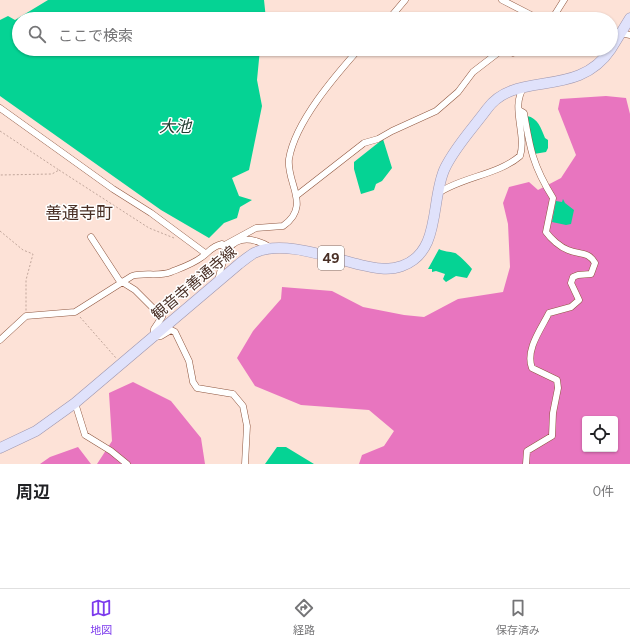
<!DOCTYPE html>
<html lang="ja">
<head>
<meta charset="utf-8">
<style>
  :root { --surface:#fff; --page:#f2f2f2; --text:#202124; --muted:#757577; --line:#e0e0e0; --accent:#7c3aed }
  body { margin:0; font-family:Figtree,"Noto Sans JP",sans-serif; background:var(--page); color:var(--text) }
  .controls { position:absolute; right:12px; bottom:12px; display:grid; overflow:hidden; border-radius:4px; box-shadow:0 1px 3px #0004 }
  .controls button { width:36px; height:36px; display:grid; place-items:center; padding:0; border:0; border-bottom:1px solid var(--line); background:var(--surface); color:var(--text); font:20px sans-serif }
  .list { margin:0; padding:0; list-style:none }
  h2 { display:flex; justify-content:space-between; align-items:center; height:52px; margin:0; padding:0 16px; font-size:17px }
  h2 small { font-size:13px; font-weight:400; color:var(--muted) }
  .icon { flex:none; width:22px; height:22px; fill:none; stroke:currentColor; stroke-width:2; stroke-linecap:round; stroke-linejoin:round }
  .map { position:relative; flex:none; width:630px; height:464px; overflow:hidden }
  .search { position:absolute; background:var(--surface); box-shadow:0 1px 3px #0004; left:12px; right:12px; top:12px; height:44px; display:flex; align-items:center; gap:10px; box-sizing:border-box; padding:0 14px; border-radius:22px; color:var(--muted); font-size:15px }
  .sheet { height:124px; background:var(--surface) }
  nav { display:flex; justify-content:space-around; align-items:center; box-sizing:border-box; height:56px; border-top:1px solid var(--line); background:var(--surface); font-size:11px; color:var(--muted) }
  nav a { display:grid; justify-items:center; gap:2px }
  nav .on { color:var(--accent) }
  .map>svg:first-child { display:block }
  .forest { fill:#e875bf; fill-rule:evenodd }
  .water { fill:#05d394 }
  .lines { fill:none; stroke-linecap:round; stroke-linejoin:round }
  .minor-casing { stroke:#8e563f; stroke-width:7 }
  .primary-casing { stroke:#9e96ae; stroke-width:11 }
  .path { stroke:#c1a69b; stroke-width:1; stroke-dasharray:2 2; stroke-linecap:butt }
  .minor { stroke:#fff; stroke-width:6 }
  .primary { stroke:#e0e2fb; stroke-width:10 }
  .labels { text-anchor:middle; stroke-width:3; stroke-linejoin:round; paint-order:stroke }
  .shield { fill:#fff; stroke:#806d66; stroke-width:1 }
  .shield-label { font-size:14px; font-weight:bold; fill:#492f25 }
  .street-label { font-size:15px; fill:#492f25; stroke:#fff }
  .water-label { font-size:16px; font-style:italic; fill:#243f32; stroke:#fff }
  .quarter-label { font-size:17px; fill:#492f25; stroke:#fff }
</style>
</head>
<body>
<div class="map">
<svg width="630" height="464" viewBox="0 0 630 464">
  <rect width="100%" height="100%" fill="#fde2d7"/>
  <path class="forest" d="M606,96L626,98L630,114V464H359L362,455L384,446L394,431L369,410L301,405L255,386L237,358L253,331L281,299L282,287L332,291L363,307L404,315L424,317L458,299L503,292L510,267L508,224L503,203L509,187L529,182L538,190L561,178L576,155L558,109L560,99ZM585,419H615V449H585Z
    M133,382L171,401L201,438L205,464H97L112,441L109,393Z
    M78,447L91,464H40L50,457Z"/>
  <path class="water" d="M48,0H264L266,19H19V49H260L257,80L262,106L249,170L232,178L239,196L252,200L240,207L237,218L224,223L209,238L161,210L0,96V20L8,16L15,20Z
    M527,116C538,118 541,128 545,138L548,140V148L546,152L534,154Z
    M383,139L392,168L382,181L376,184L374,190L361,194L354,169V162Z
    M563,199L565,203L574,210L571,224L566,225L552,222L556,201L562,202Z
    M439,249C444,252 449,251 455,253C458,254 470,266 472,269L467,278L456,276L446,282L443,279L445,274L436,271L432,272V269H428Z
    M277,447H286L314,464H265Z"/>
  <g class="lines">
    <defs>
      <path id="minor" d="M502,0L539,19
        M389,19L405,0
        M552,19L564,0
        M611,31L630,35
        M0,108L113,189L151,213L205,253
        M519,110L524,113C530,149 533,166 553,198L546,232C551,239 560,247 568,250C580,255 588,251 595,263L591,274L578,275L573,277L571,283L579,300L571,307L549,313C541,329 525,350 532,368L557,380L558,388L553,413L552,436L527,451L526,464
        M437,194C461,177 498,175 520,156C527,134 510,107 524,87
        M296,196L364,143L378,139L392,131L436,111L458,92L473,72L499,52L504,50L513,53L518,49
        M91,237L119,280L135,290L162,317L154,329V337L161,336L171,330L175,332L189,361L193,382L197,388L233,394L243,406L247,426L245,464
        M223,246L256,228L283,226C312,206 286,183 289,159C295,122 335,76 359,49
        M218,281C223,260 227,233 256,241C261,243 267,244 270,248
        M0,340L26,316L75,312L132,276C145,272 158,277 171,272C181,268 193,264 202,257C209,252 212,246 222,244L227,250
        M75,403L85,435L111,451L127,464"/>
      <path id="primary" d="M611,49L630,18
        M0,448L36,431L75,403L239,264C244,260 249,256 254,253C282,239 331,258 361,265C374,268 389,271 402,266C442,252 430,199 445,168C455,147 473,128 487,109C516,69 577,100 611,49"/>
    </defs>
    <use href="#minor" class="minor-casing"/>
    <use href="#primary" class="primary-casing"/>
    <path class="path" d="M0,131L59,170L52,174L0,175
      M59,170L149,228L174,238
      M0,231L23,250L33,254L26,280V311
      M80,317L116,358"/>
    <use href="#minor" class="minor"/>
    <use href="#primary" class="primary"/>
  </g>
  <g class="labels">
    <rect class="shield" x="318" y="246" width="26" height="24" rx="3"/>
    <g class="shield-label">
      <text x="331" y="263">49</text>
    </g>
    <g class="street-label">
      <text transform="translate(194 283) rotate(-40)" y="5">観音寺善通寺線</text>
    </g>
    <g class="water-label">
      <text x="175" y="132">大池</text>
    </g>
    <g class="quarter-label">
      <text x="79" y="219">善通寺町</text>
    </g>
  </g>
</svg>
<div class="controls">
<button><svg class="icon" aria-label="locate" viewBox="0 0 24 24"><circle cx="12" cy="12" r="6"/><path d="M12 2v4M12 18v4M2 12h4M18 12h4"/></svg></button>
</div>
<div class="search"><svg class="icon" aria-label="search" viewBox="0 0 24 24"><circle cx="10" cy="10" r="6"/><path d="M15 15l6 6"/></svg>ここで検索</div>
</div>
<section class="sheet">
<h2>周辺<small>0件</small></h2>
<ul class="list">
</ul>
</section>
<nav>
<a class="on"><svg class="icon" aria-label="map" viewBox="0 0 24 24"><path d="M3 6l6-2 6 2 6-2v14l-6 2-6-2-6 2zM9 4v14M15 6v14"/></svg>地図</a>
<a><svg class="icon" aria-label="directions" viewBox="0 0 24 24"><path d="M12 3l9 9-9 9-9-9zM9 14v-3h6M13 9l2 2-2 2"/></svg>経路</a>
<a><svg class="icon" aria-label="saved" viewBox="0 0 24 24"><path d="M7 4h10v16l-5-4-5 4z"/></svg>保存済み</a>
</nav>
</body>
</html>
